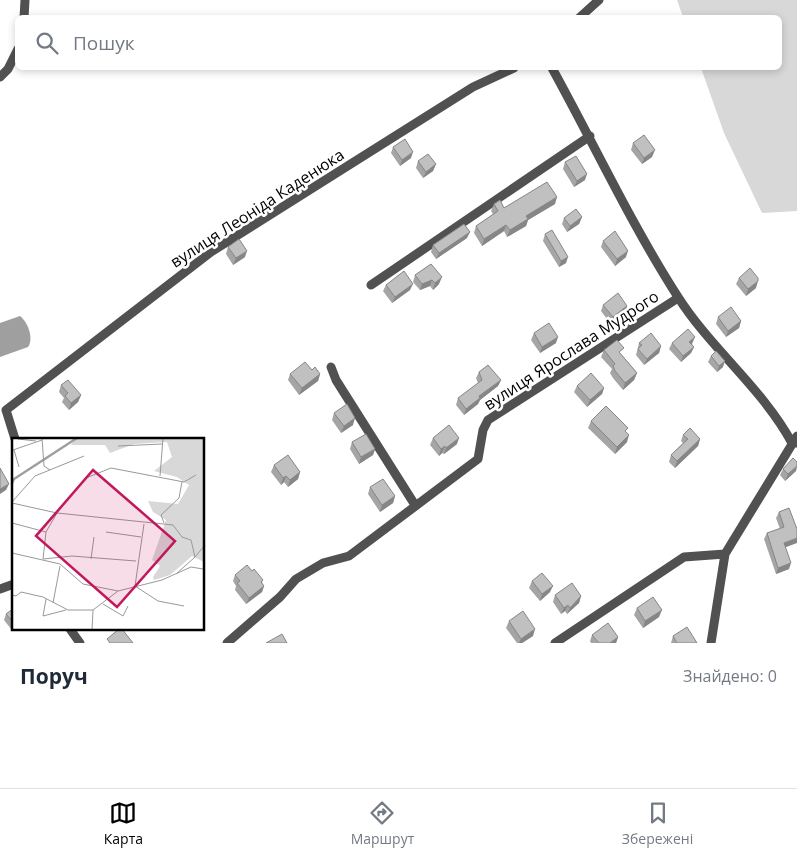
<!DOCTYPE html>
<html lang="uk">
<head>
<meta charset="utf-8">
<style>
  :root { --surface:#fff; --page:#f6f6f7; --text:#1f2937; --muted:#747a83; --line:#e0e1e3; --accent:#000 }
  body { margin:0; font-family:"Open Sans",sans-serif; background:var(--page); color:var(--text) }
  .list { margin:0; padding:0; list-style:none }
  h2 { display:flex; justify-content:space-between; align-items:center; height:65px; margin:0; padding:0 20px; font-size:21px }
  h2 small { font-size:16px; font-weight:400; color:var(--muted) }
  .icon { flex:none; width:28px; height:28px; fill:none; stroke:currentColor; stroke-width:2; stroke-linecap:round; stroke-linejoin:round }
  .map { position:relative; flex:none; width:797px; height:643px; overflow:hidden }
  .search { position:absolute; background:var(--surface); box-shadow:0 2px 8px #0003; left:15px; right:15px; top:15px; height:55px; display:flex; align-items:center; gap:12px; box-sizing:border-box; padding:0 18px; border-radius:8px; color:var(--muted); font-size:19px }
  .sheet { height:145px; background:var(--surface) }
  nav { display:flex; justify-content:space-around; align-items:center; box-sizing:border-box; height:70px; border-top:1px solid var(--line); background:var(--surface); font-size:14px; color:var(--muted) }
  nav a { display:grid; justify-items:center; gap:2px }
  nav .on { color:var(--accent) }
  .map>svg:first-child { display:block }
  .green { fill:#d8d8d8 }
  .water { fill:#9f9f9f }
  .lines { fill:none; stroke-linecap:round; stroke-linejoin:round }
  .minor { stroke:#515151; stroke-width:9 }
  .wall { fill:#a5a5a5 }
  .shaded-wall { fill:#868686 }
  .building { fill:#c0c0c0; stroke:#868686 }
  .labels { text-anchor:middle; stroke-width:5; stroke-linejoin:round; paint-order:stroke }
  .street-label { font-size:16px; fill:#000; stroke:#fff }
  .inset-river { fill:none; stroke:#9f9f9f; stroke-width:2.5 }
  .inset-road { fill:none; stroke:#999; stroke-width:1 }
  .view { fill:#c2185b; fill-opacity:0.15; stroke:#c2185b; stroke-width:2.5 }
  .inset-edge { fill:none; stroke:#000; stroke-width:2.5 }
</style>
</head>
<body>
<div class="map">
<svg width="797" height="643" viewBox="0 0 797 643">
  <rect width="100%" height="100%" fill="#fff"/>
  <path class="green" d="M677,0H797V211L762,213L724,133L701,68H780V18L683,17Z"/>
  <path class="water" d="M20,316C28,322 34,339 28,347L0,357V323Z"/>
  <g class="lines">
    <path class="minor" d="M24,18L25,0
      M579,18L599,0
      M552,68C594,144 631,224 678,297C711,349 763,389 792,443H797
      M0,77L8,69L18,49
      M371,285L590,136
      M331,367L336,380L415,505
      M15,439L6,410L211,252L473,87L514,68
      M0,589L14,584
      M70,629L80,643
      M227,643L280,597L296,579L323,563L349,556L478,459L483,430L488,420L678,298
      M555,643L684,557L725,554
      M711,643L725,554L797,436"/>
  </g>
  <path class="wall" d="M633,143L652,157L642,164L631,150Z
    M393,147L411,158L400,166L391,153Z
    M418,161L436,164L433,171L423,178L416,168Z
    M565,162L585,180L574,187L563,169Z
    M494,204L504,208L555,204L528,220L526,226L507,237L504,231L482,246L474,233L476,226L493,214L491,211Z
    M582,217L579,224L567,232L562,224L564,218Z
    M545,234L566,263L559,267L543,241Z
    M467,238L436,259L431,252L433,245Z
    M603,241L626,257L615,266L601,247Z
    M228,247L245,257L233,265L226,254Z
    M431,264L439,284L433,290L430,286L420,290L413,282L415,275Z
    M739,278L756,288L746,296L736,284Z
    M386,285L410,290L392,303L383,291Z
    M603,305L627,306L625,312L610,323L601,311Z
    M718,317L741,321L739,328L726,337L716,324Z
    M534,333L556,343L540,353L531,340Z
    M639,343L661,346L659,353L644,365L636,355Z
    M672,343L692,344L694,347L691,353L681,362L669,349Z
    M604,350L621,354L637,373L634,380L623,390L613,378L610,373L612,369L601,357Z
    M711,356L723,367L717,372L708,362Z
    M312,370L320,374L318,381L299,395L288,380L290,374Z
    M479,372L501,380L498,386L480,400L478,404L464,415L456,405L458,398L478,383L476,378Z
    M61,385L81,395L78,402L69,410L62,402L64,398L59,392Z
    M577,386L604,388L602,394L587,407L574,392Z
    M334,413L353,425L341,433L332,420Z
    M591,421L626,433L627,442L615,454L588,428Z
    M683,435L700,439L698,446L675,468L669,462L671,455L683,443L681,441Z
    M433,438L457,444L444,454L442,453L439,456L430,445Z
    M352,442L375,449L373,455L359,464L350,449Z
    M797,462L796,471L785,481L780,475L783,469Z
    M274,465L300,472L298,479L288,487L284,482L281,485L271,472Z
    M370,487L395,496L393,503L380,512L368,494Z
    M789,508L785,547L789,569L776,574L764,539L767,533L780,529L776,518L779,512Z
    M252,571L263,580L262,583L264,586L262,592L246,604L235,590L236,586L233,581L235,575Z
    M532,581L550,592L540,601L529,588Z
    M555,595L581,596L579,603L567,614L565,611L561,614L553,602Z
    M14,608V627L11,629L4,620L6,614Z
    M637,608L659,617L643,628L634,615Z
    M509,621L533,636L522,643H517L506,628Z
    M592,635L618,637L616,643H591L590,641Z
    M673,636L697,643H671Z"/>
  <path class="shaded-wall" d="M655,150L652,157L642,164L644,158Z
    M413,152L411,158L400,166L402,160Z
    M436,164L433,171L423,178L426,172Z
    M587,174L585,180L574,187L577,181Z
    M557,197L555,204L528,220L526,226L507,237L510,230L526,216Z
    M582,217L579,224L567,232L570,226Z
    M506,225L504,231L482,246L484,239Z
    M470,232L467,238L436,259L439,253Z
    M247,251L245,257L233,265L236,258Z
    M628,251L626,257L615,266L617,259Z
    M568,257L566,263L559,267L561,261Z
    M442,277L439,284L433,290L435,283Z
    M432,280L430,286L420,290L422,284Z
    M758,281L756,288L746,296L748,289Z
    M413,284L410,290L392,303L395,297Z
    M627,306L625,312L610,323L613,317Z
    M741,321L739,328L726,337L728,331Z
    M558,337L556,343L540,353L542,347Z
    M695,337L692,344L687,348L689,342Z
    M661,346L659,353L644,365L647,359Z
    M694,347L691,353L681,362L683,356Z
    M725,361L723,367L717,372L719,366Z
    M637,373L634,380L623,390L625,383Z
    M320,374L318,381L299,395L302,388Z
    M501,380L498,386L480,400L478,404L464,415L466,409L479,396Z
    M604,388L602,394L587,407L590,400Z
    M81,395L78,402L69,410L71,403Z
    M355,418L353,425L341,433L344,426Z
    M629,435L627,442L615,454L617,447Z
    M459,438L457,444L444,454L446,448Z
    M700,439L698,446L675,468L677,461Z
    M445,446L442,453L439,456L441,449Z
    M375,449L373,455L359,464L361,457Z
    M797,466L796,471L785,481L788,474Z
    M300,472L298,479L288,487L290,480Z
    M286,476L284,482L281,485L283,478Z
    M9,484L6,490L0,494V489Z
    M395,496L393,503L380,512L382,505Z
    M797,538V543L781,549L784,543Z
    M791,563L789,569L776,574L778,568Z
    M264,586L262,592L246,604L249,598Z
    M553,586L550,592L540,601L542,594Z
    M581,596L579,603L567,614L570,608Z
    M568,605L565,611L561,614L564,608Z
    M662,610L659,617L643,628L645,621Z
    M535,629L533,636L522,643H519L521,639Z
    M618,637L616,643H610Z"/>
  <path class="building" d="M644,135L655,150L644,158L633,143Z
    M405,139L413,152L402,160L393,147Z
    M428,154L436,164L426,172L418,161Z
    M576,156L587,174L577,181L565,162Z
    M547,182L557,197L526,216L528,219L510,230L506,225L484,239L476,226L498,211L494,204L500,200L504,208Z
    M576,209L582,217L570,226L564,218Z
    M464,224L470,232L439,253L433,245Z
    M552,230L568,257L561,261L545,234Z
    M615,231L628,251L617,259L603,241Z
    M239,239L247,251L236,258L228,247Z
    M431,264L442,277L435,283L432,280L422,284L415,275Z
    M750,268L758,278V281L748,289L739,278Z
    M404,271L413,284L395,297L386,285Z
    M618,293L627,306L613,317L603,305Z
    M731,307L741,321L728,331L718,317Z
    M549,323L558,337L542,347L534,333Z
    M688,329L695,337L689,342L694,347L683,356L672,343Z
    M651,333L661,346L647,359L638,349L642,345L639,343Z
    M617,340L624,348L619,352L637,373L625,383L615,371L613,366L615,364L604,350Z
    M716,351L725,361L719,366L711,356Z
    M305,362L312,370L315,367L320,374L302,388L290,374Z
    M488,365L501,380L479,396L480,398L466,409L458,398L482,380L479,372Z
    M591,373L604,388L590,400L577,386Z
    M68,380L81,395L71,403L65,396L68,393L61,385Z
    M347,404L355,418L344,426L334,413Z
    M606,406L628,428L625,431L629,435L617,447L591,421Z
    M449,425L459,438L446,448L445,446L441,449L433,438Z
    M690,428L700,439L677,461L671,455L688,439L683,435Z
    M366,434L375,449L361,457L352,442Z
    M288,455L300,472L290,480L286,476L283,478L274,465Z
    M793,458L797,462V466L788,474L783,469Z
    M0,468L9,484L0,489Z
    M383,479L395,496L382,505L370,487Z
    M789,508L797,529V538L784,543L791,563L778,568L767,533L784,527L779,512Z
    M247,565L252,571L254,569L263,580L261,582L264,586L249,598L237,583L240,581L235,575Z
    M542,573L553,586L542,594L532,581Z
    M572,583L581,596L570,608L568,605L564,608L555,595Z
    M653,597L662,610L645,621L637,608Z
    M14,608V622H13L6,614Z
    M523,611L535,629L521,639L509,621Z
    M608,623L618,637L610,643H599L592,635Z
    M687,627L697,643H677L673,636Z
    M119,629H122L133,643H110L107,639Z
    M282,634L287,643H266Z"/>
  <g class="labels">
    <g class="street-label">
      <text transform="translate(257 208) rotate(-33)" y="6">вулиця Леоніда Каденюка</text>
      <text transform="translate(571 350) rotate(-33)" y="6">вулиця Ярослава Мудрого</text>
    </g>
  </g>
  <g transform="translate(12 438)">
    <rect width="192" height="192" fill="#fff"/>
    <path d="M64,0H192V124L180,118L158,137L142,142L141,139L148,128L140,122L154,82L141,74L136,63L166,66L177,47L165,39L142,33L160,19L155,4L122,6L98,15L93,7H59Z" fill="#d8d8d8"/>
    <path class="inset-river" d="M0,45L2,41L65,0"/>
    <path class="inset-road" d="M30,0L32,28L38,32M6,1L24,3M106,8L150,6M1,12L30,2M2,12L7,29M148,38L151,0M74,40L99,30L172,44L184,37M0,64L23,38L72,18M0,65L45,75M0,85L34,94M152,85L149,77L167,60L170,44M132,86L123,148L146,163L172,168M94,94L129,99M0,115L48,126L71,146L106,153M183,119L193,107M79,121L82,99M124,123L60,118L31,121L34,94L45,75L161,87L170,99L179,102L183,119L164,136M0,157L4,158L9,154L31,159L56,172H81M34,161L31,178L54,172M41,165L48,128M91,166L111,178L116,168M81,172L106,153L150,142L179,129L191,131L193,129M80,192L81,172"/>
    <path class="view" d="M81,32L163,103L105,169L24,98Z"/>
    <rect width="192" height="192" class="inset-edge"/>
  </g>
</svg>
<div class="search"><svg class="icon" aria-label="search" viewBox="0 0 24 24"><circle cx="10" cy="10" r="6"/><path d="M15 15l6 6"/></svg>Пошук</div>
</div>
<section class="sheet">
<h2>Поруч<small>Знайдено: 0</small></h2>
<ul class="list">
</ul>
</section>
<nav>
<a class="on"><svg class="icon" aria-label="map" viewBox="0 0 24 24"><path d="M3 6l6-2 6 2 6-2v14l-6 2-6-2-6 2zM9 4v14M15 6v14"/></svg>Карта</a>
<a><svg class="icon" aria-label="directions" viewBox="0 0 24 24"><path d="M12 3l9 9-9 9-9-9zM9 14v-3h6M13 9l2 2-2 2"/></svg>Маршрут</a>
<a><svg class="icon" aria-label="saved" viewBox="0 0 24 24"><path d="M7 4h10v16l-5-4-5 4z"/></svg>Збережені</a>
</nav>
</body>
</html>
